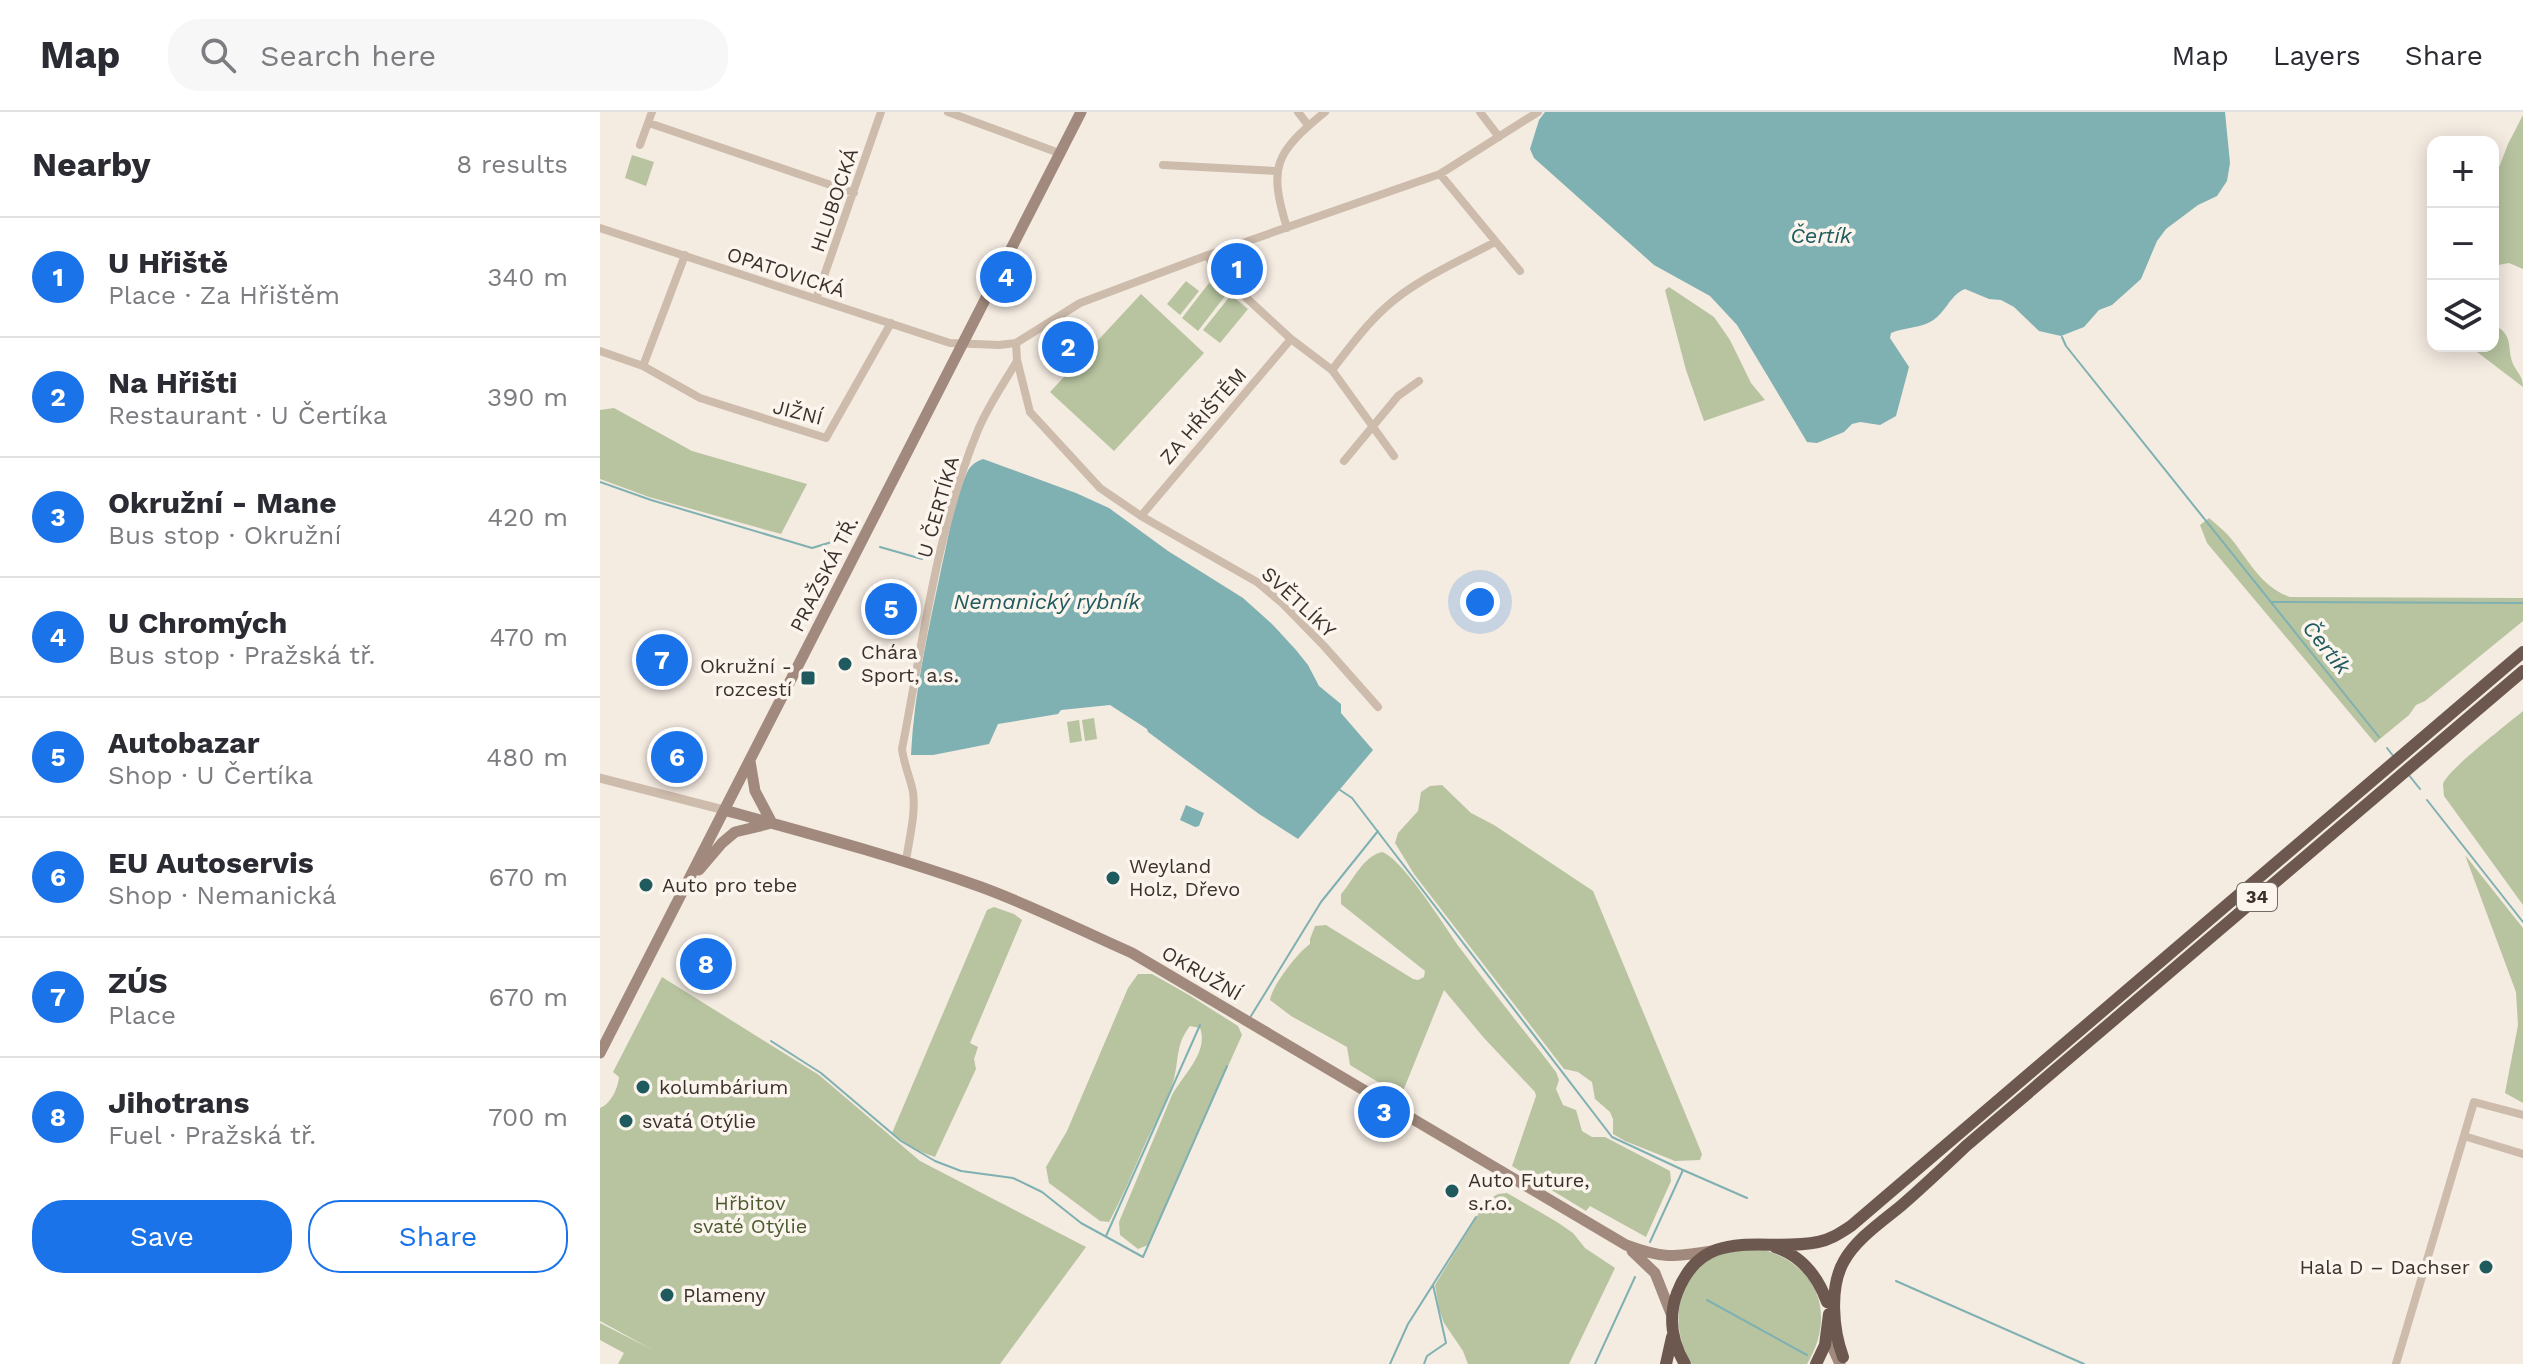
<!DOCTYPE html>
<html lang="en">
<head>
<meta charset="utf-8">
<style>
  :root { --surface:#fff; --page:#f7f7f7; --text:#2b2b33; --muted:#7c7c81; --line:#e1e1e2; --accent:#1a73e8 }
  body { margin:0; font-family:"Work Sans",sans-serif; background:var(--page); color:var(--text) }
  .controls { position:absolute; right:24px; top:24px; display:grid; overflow:hidden; border-radius:16px; box-shadow:0 4px 20px #0003 }
  .controls button { width:72px; height:72px; display:grid; place-items:center; padding:0; border:0; border-bottom:2px solid var(--line); background:var(--surface); color:var(--text); font:40px sans-serif }
  .you { position:absolute; left:880px; top:490px; width:28px; height:28px; margin:-20px; border:6px solid #fff; border-radius:50%; background:#1a73e8; box-shadow:0 0 0 12px #1a73e833 }
  .badge { display:grid; place-items:center; width:52px; height:52px; border-radius:50%; background:var(--accent); color:#fff; font-size:26px; font-weight:700 }
  .pin { position:absolute; translate:-50% -50%; border:4px solid #fff; box-shadow:0 2px 8px #0006 }
  .list { margin:0; padding:0; list-style:none }
  h2 { display:flex; justify-content:space-between; align-items:center; height:104px; margin:0; padding:0 32px; font-size:34px }
  h2 small { font-size:26px; font-weight:400; color:var(--muted) }
  .list li { display:grid; grid-template-columns:52px 1fr auto; gap:24px; align-items:center; box-sizing:border-box; height:120px; padding:0 32px; border-top:2px solid var(--line) }
  .list b { display:block; font-size:30px; white-space:nowrap }
  .list p { margin:0; font-size:26px; white-space:nowrap; color:var(--muted) }
  .list em { font-size:26px; font-style:normal; color:var(--muted) }
  .actions { display:flex; gap:16px; padding:24px 32px }
  .actions a { flex:1; padding:18px 0; border:2px solid var(--accent); border-radius:32px; text-align:center; font-size:28px; color:var(--accent) }
  .actions .main { background:var(--accent); color:#fff }
  .icon { flex:none; width:44px; height:44px; fill:none; stroke:currentColor; stroke-width:2; stroke-linecap:round; stroke-linejoin:round }
  .map { position:relative; flex:none; width:1923px; height:1252px; overflow:hidden }
  header { display:flex; align-items:center; gap:48px; box-sizing:border-box; height:112px; padding:0 40px; background:var(--surface); border-bottom:2px solid var(--line) }
  header strong { font-size:38px }
  nav { display:flex; gap:44px; margin-inline-start:auto; font-size:28px }
  .search { width:560px; height:72px; background:var(--page); display:flex; align-items:center; gap:20px; box-sizing:border-box; padding:0 28px; border-radius:32px; color:var(--muted); font-size:30px }
  main { display:flex }
  aside { flex:1; background:var(--surface) }
  .map>svg:first-child { display:block }
  .green { fill:#b8c4a0 }
  .water { fill:#7fb0b2 }
  .lines { fill:none; stroke-linecap:round; stroke-linejoin:round }
  .stream { stroke:#7fb0b2; stroke-width:2 }
  .minor { stroke:#cdbbac; stroke-width:8 }
  .tertiary { stroke:#cdbbac; stroke-width:9 }
  .secondary { stroke:#a18a7d; stroke-width:11 }
  .trunk { stroke:#6c584f; stroke-width:12 }
  .poi-dot { fill:#1f5a5e; stroke:#fbf5ee; stroke-width:3 }
  .labels { text-anchor:middle; stroke-width:7; stroke-linejoin:round; paint-order:stroke }
  .shield { fill:#fbf5ee; stroke:#756b66; stroke-width:2 }
  .shield-label { font-size:18px; font-weight:bold; fill:#3b302b }
  .street-label { font-size:20px; fill:#3b302b; stroke:#fbf5ee }
  .poi-label { font-size:20px; fill:#3b302b; stroke:#fbf5ee; text-anchor:start }
  .park-label { font-size:20px; fill:#4a5a2e; stroke:#fbf5ee }
  .water-label { font-size:22px; font-style:italic; fill:#1f5a5e; stroke:#fbf5ee }
</style>
</head>
<body>
<header>
<strong>Map</strong>
<div class="search"><svg class="icon" aria-label="search" viewBox="0 0 24 24"><circle cx="10" cy="10" r="6"/><path d="M15 15l6 6"/></svg>Search here</div>
<nav><a>Map</a><a>Layers</a><a>Share</a></nav>
</header>
<main>
<aside>
<h2>Nearby<small>8 results</small></h2>
<ul class="list">
<li><span class="badge">1</span><div><b>U Hřiště</b><p>Place · Za Hřištěm</p></div><em>340 m</em></li>
<li><span class="badge">2</span><div><b>Na Hřišti</b><p>Restaurant · U Čertíka</p></div><em>390 m</em></li>
<li><span class="badge">3</span><div><b>Okružní - Mane</b><p>Bus stop · Okružní</p></div><em>420 m</em></li>
<li><span class="badge">4</span><div><b>U Chromých</b><p>Bus stop · Pražská tř.</p></div><em>470 m</em></li>
<li><span class="badge">5</span><div><b>Autobazar</b><p>Shop · U Čertíka</p></div><em>480 m</em></li>
<li><span class="badge">6</span><div><b>EU Autoservis</b><p>Shop · Nemanická</p></div><em>670 m</em></li>
<li><span class="badge">7</span><div><b>ZÚS</b><p>Place</p></div><em>670 m</em></li>
<li><span class="badge">8</span><div><b>Jihotrans</b><p>Fuel · Pražská tř.</p></div><em>700 m</em></li>
</ul>
<div class="actions"><a class="main">Save</a><a>Share</a></div>
</aside>
<div class="map">
<svg width="1923" height="1252" viewBox="0 0 1923 1252">
  <rect width="100%" height="100%" fill="#f4ebe1"/>
  <path class="green" d="M1923,3V157L1909,151L1893,154V71L1908,32Z
    M32,43L54,50L46,74L25,66Z
    M586,169L599,179L580,203L567,192Z
    M609,171L625,184L598,219L582,206Z
    M1069,175L1114,205L1130,228L1151,271L1165,288L1104,309L1086,258L1065,178Z
    M541,182L604,241L514,339L450,280Z
    M631,183L648,197L620,231L603,218Z
    M1893,212C1915,224 1906,234 1913,252C1917,261 1923,264 1923,275L1877,240L1875,234H1893Z
    M14,296L92,339L207,372L181,422L49,385L0,367V298Z
    M1609,406C1615,411 1622,417 1628,423C1648,446 1659,474 1690,485L1923,486V509L1825,589L1816,593L1809,603L1775,631L1607,431L1600,413Z
    M1923,599V793L1844,684C1844,683 1843,673 1843,672C1847,658 1909,611 1923,599Z
    M494,606L497,627L485,629L482,608Z
    M479,608L482,629L470,631L467,610Z
    M842,673L871,701L894,713L993,779L1102,1042L1100,1048L1075,1049L1025,1029L1013,1022V1007L1010,1000L995,987L992,970L978,960L964,957L814,762L795,731L798,721L818,699L821,680L830,674Z
    M782,740C803,747 845,815 860,836C891,878 924,918 956,960L959,968L956,977L963,993L976,998L982,1019L992,1025H1005L1070,1059L1071,1069L1046,1125L990,1094L986,1099L912,1054L936,984L935,980L884,926L844,878L801,984L750,953L747,935L691,904L670,888C672,874 697,841 710,832V827L715,814L726,813L813,867L818,868L824,865L825,859L741,792V782C753,769 763,744 782,740Z
    M1865,743L1923,816V991L1905,981L1918,913L1916,880Z
    M394,795L414,802L422,808L370,931L378,935L374,947L376,957L335,1045L313,1037L292,1021L387,798Z
    M538,862H552L589,883L638,914L642,923L548,1133L538,1137L520,1123L519,1110L572,983C583,963 609,940 600,916L590,914C574,934 580,951 572,973C565,993 555,1011 546,1030C534,1057 523,1084 509,1110L500,1109L449,1071L446,1055L467,1019L528,876Z
    M62,865L219,963L320,1049L486,1135L400,1252H18L24,1241L0,1228V1211L51,1237L0,1209V996C11,992 18,976 19,965L13,960Z
    M907,1081L957,1110L973,1121L985,1136L1015,1156L969,1252H868L863,1239L844,1211L839,1197L835,1173L887,1088L898,1082Z
    M1161,1137C1218,1152 1237,1202 1207,1252H1092C1066,1212 1077,1151 1129,1139C1139,1136 1151,1137 1161,1137Z"/>
  <path class="water" d="M945,0H1625L1630,51L1627,69L1617,84L1598,93L1566,117L1557,129L1541,167L1512,193L1499,198L1484,215L1461,224L1439,219L1414,195L1401,188L1389,187L1365,177C1349,183 1345,204 1328,211C1317,216 1303,216 1291,221L1290,226L1309,255L1296,304L1280,313L1260,310L1252,312L1244,320L1217,331L1207,330L1137,213L1110,184L1054,153L934,46L930,37L939,8Z
    M383,347L476,381L509,396L568,439L643,486L673,513L696,538L708,553L719,574L741,592V601L773,638L698,727L659,702L548,620L547,617L510,593L461,598L458,602L398,612L389,632L333,643H311C314,579 329,516 342,453C349,424 353,391 366,363C369,355 374,350 383,347Z
    M586,693L604,701L599,714L595,715L580,708Z"/>
  <g class="lines">
    <path class="stream" d="M1462,225L1466,234L1779,625
      M0,370L51,388L212,436L248,425
      M280,435L322,447
      M1672,490L1923,491
      M1787,636L1794,645
      M1808,662L1820,677
      M740,678L752,686L1012,1025L1083,1058L1050,1130
      M1827,688L1923,810
      M651,904L721,790L778,719
      M171,929L221,961L301,1029L335,1049L361,1059L413,1066L442,1080L481,1111L543,1145L627,954
      M1083,1058L1147,1086
      M506,1124L600,913
      M1296,1169L1484,1252
      M1107,1188L1207,1243
      M790,1252L808,1212L876,1105
      M824,1252L827,1244L846,1231L833,1173
      M995,1252L1035,1165"/>
    <path class="minor" d="M348,0L459,41
      M698,0L708,13
      M880,0L899,25
      M49,11L254,81
      M40,33L52,0
      M563,53L676,59
      M840,62L920,159
      M0,116L350,231L399,233L416,231L480,191L608,143L840,62L938,0
      M687,116C668,54 675,41 725,0
      M85,143L43,254L100,286L226,326L291,211
      M608,143L613,155L691,227L732,258L794,344
      M216,187L281,0
      M416,231L417,248L430,300L500,376L541,404L657,470L682,491L724,534L778,595
      M0,239L43,254
      M732,258C749,236 765,214 786,195C817,167 858,150 895,130
      M744,349L798,284L819,269
      M541,404L691,227
      M306,749C309,727 316,702 313,680C311,668 304,653 302,637C323,530 336,420 378,318C388,294 404,271 417,249
      M1864,1024L1923,1042
      M1796,1252L1874,990L1923,1003"/>
    <path class="tertiary" d="M0,666L124,698"/>
    <path class="secondary" d="M150,649L155,679L172,711
      M124,698C211,722 297,745 381,775C433,794 482,819 532,841L1026,1133C1064,1147 1073,1145 1112,1139
      M99,758L122,731L135,720L168,712
      M0,941L481,0
      M1032,1139L1055,1161L1072,1204
      M1227,1223L1240,1252"/>
    <path class="trunk" d="M1175,1135C1202,1144 1218,1165 1227,1190
      M1243,1245C1233,1218 1229,1175 1244,1149C1257,1126 1283,1109 1302,1093C1324,1074 1345,1054 1366,1034L1923,559
      M1066,1252L1072,1225
      M1085,1252C1072,1230 1068,1205 1077,1181C1104,1111 1164,1141 1218,1130C1230,1128 1240,1121 1251,1114L1923,540
      M1216,1252L1225,1233L1229,1202"/>
  </g>
  <g class="poi-dot">
    <circle cx="245" cy="552" r="8"/>
    <rect x="200" y="558" width="16" height="16" rx="4"/>
    <circle cx="513" cy="766" r="8"/>
    <circle cx="46" cy="773" r="8"/>
    <circle cx="43" cy="975" r="8"/>
    <circle cx="26" cy="1009" r="8"/>
    <circle cx="852" cy="1079" r="8"/>
    <circle cx="1886" cy="1155" r="8"/>
    <circle cx="67" cy="1183" r="8"/>
  </g>
  <g class="labels">
    <rect class="shield" x="1637" y="771" width="40" height="28" rx="6"/>
    <g class="shield-label">
      <text x="1657" y="791">34</text>
    </g>
    <g class="street-label">
      <text transform="translate(234 88) rotate(-71)" y="7">HLUBOCKÁ</text>
      <text transform="translate(186 160) rotate(18)" y="7">OPATOVICKÁ</text>
      <text transform="translate(198 300) rotate(14)" y="7">JIŽNÍ</text>
      <text transform="translate(603 304) rotate(-49)" y="7">ZA HŘIŠTĚM</text>
      <text transform="translate(338 395) rotate(-74)" y="7">U ČERTÍKA</text>
      <text transform="translate(224 462) rotate(-63)" y="7">PRAŽSKÁ TŘ.</text>
      <text transform="translate(699 490) rotate(43)" y="7">SVĚTLÍKY</text>
      <text transform="translate(602 861) rotate(30)" y="7">OKRUŽNÍ</text>
    </g>
    <g class="poi-label">
      <text x="261" y="547">Chára<tspan x="261" dy="23">Sport, a.s.</tspan></text>
      <text x="192" y="561" text-anchor="end">Okružní -<tspan x="192" dy="23">rozcestí</tspan></text>
      <text x="529" y="761">Weyland<tspan x="529" dy="23">Holz, Dřevo</tspan></text>
      <text x="62" y="780">Auto pro tebe</text>
      <text x="59" y="982">kolumbárium</text>
      <text x="42" y="1016">svatá Otýlie</text>
      <text x="868" y="1075">Auto Future,<tspan x="868" dy="23">s.r.o.</tspan></text>
      <text x="1870" y="1162" text-anchor="end">Hala D – Dachser</text>
      <text x="83" y="1190">Plameny</text>
    </g>
    <g class="park-label">
      <text x="150" y="1098">Hřbitov<tspan x="150" dy="23">svaté Otýlie</tspan></text>
    </g>
    <g class="water-label">
      <text x="1221" y="131">Čertík</text>
      <text x="447" y="497">Nemanický rybník</text>
      <text transform="translate(1727 535) rotate(51)" y="8">Čertík</text>
    </g>
  </g>
</svg>
<div class="controls">
<button>+</button>
<button>−</button>
<button><svg class="icon" aria-label="layers" viewBox="0 0 24 24"><path d="M12 4l9 5-9 5-9-5zM3 14l9 5 9-5"/></svg></button>
</div>
<div class="you"></div>
<div class="pin badge" style="left:637px;top:157px">1</div>
<div class="pin badge" style="left:468px;top:235px">2</div>
<div class="pin badge" style="left:784px;top:1000px">3</div>
<div class="pin badge" style="left:406px;top:165px">4</div>
<div class="pin badge" style="left:291px;top:497px">5</div>
<div class="pin badge" style="left:77px;top:645px">6</div>
<div class="pin badge" style="left:62px;top:548px">7</div>
<div class="pin badge" style="left:106px;top:852px">8</div>
</div>
</main>
</body>
</html>
